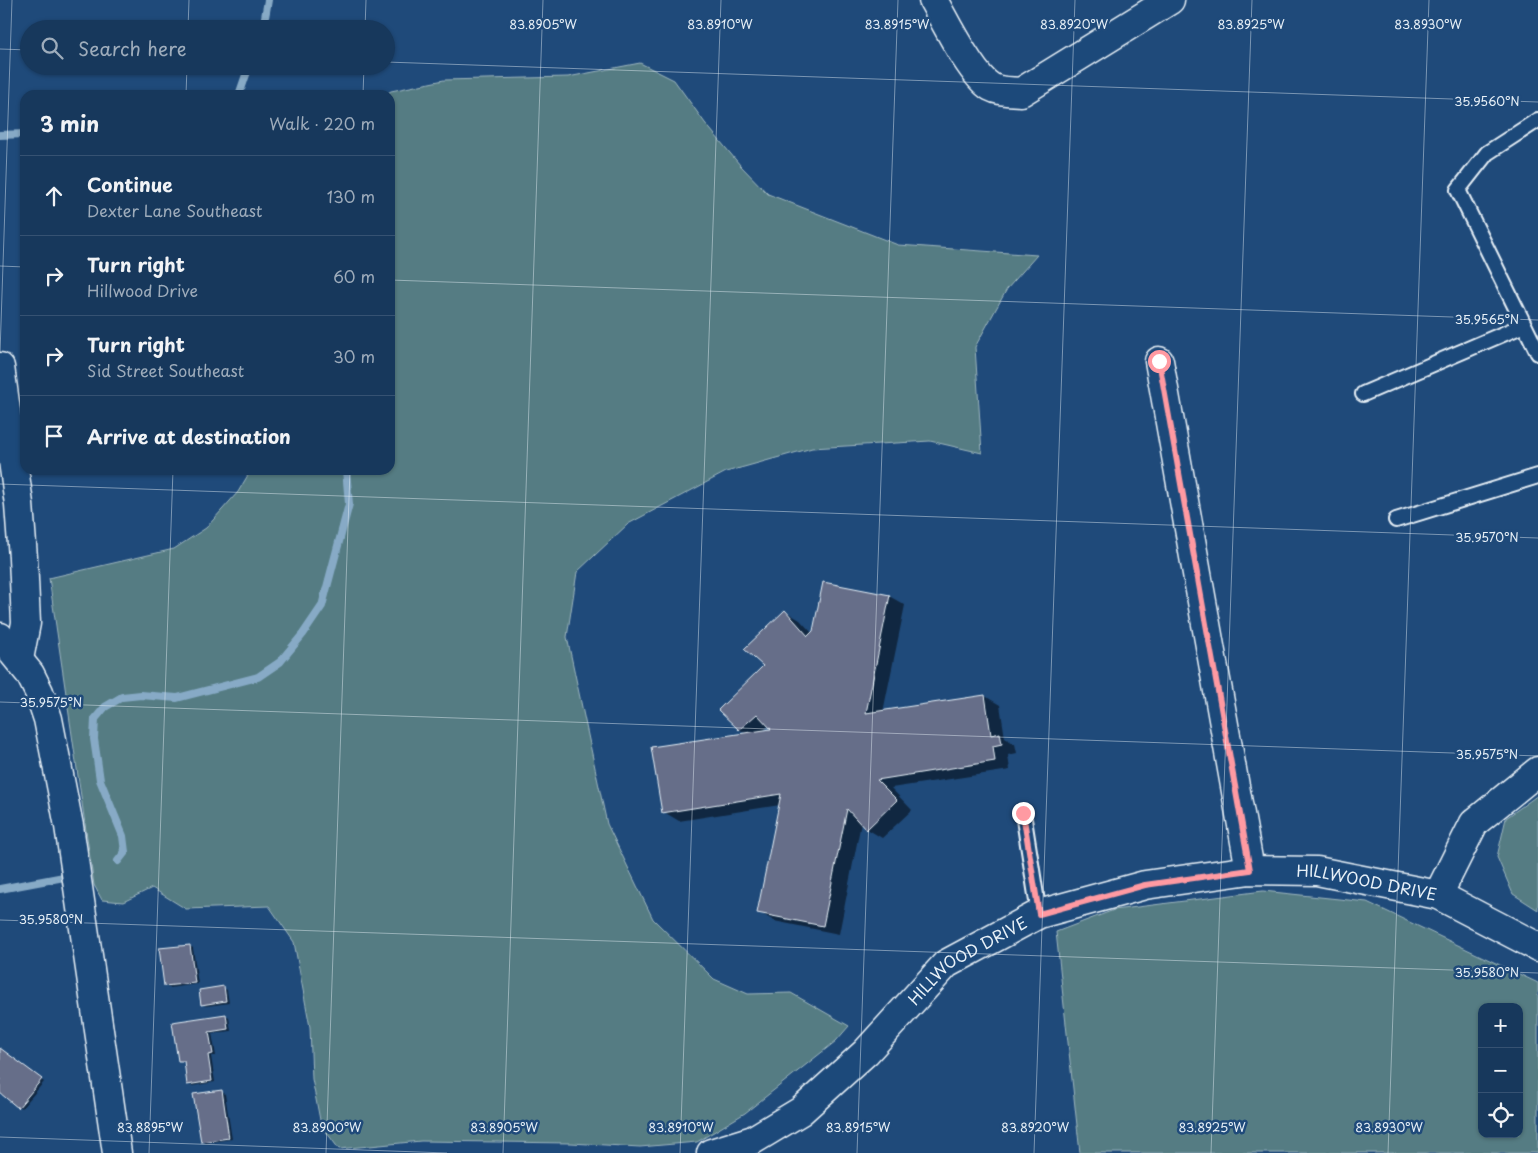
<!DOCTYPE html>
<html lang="en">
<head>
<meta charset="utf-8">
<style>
  :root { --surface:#17385c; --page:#203f62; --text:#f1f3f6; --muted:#9eacbb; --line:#365272 }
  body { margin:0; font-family:"Playpen Sans",sans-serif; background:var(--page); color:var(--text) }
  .controls { position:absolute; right:15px; bottom:15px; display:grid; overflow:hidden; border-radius:10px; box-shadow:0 1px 4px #0004 }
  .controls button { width:45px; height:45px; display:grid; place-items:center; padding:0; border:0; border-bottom:1px solid var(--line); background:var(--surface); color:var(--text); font:25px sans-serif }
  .stop { position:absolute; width:15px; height:15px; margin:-11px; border:4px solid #ff9aa2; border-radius:50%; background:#fff }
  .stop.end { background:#ff9aa2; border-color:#fff; box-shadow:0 1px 5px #0008 }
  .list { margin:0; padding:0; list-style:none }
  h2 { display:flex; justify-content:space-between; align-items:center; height:65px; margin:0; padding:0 20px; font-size:21px }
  h2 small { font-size:16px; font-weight:400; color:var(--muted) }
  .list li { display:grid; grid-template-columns:32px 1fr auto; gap:15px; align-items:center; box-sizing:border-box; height:80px; padding:0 20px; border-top:1px solid var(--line) }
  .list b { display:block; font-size:19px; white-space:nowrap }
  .list p { margin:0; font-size:16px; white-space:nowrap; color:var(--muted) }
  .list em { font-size:16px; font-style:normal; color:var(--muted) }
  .icon { flex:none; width:28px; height:28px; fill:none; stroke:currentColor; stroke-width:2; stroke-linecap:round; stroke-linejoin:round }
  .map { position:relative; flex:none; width:1538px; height:1153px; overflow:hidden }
  .search { position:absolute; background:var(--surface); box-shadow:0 1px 4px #0004; left:20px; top:20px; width:375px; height:55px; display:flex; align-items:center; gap:12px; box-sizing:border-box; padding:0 18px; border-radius:28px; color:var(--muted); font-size:19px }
  .panel { position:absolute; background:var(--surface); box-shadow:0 1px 4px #0004; left:20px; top:90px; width:375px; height:385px; border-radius:15px }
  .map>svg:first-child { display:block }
  .green { fill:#547c83; stroke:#9eb6be; fill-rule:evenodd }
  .shadow { fill:#0007; fill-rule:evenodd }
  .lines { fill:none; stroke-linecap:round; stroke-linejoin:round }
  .stream { stroke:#87aac6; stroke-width:8 }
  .building { fill:#666e89; stroke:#e8f1f8 }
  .lane-casing { stroke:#e8f1f8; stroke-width:18 }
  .street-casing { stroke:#e8f1f8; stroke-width:31 }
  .secondary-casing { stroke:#e8f1f8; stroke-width:31 }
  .lane { stroke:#1f4a7a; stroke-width:14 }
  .street { stroke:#1f4a7a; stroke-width:28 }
  .secondary { stroke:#1f4a7a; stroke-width:28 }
  .route { stroke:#ff9aa2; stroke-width:6 }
  .ticks { fill:none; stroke:#e8f1f8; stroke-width:1; stroke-opacity:0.45 }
  .labels { text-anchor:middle; stroke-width:5; stroke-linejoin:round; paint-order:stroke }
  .street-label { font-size:16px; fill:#e8f1f8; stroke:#1f4a7a }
  .ticks-label { font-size:12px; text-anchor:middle; fill:#e8f1f8; stroke:#1f4a7a; stroke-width:5; stroke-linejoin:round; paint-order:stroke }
</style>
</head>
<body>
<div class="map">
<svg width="1538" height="1153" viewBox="0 0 1538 1153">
  <rect width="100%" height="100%" fill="#1f4a7a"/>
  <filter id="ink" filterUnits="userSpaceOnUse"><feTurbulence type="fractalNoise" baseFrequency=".02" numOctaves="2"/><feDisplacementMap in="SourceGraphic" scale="10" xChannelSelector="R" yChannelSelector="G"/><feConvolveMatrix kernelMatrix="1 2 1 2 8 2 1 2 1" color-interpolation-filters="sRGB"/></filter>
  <g filter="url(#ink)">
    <path class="green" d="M640,63L674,80L705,123L740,165L768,194L898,245L1037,255L1007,289L975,347L982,453L930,441L812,448L726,472L628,524L577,572L567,637L607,824L653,919L714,979L748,994L791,993L849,1026L836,1041L745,1113L697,1142L640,1147L571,1143L421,1141L339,1149L321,1125L312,1079L310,1027L294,942L269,906L186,909L152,888L123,902L102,900L94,885L49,578L174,549L206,528L238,492L251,470H390V95H384L391,91L444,80L568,77Z
      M1538,795V910L1513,894L1497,857L1506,818Z
      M1263,891L1367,902L1538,983V1153H1080L1056,932L1114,910ZM1482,1007H1519V1134H1482Z"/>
    <path class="shadow" d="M889,596L905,605L883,712L985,696L1000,705L1005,738L1015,744L1017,753L1008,755L1010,770L891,788L912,810L882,838L867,829L861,823L839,934L774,921L759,912L780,805L679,821L664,812L747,734L739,729L785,611L800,620L812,633ZM769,725L773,730L763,731Z
      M190,946L193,948L198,984L169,988L165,986Z
      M223,988L227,990L229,1003L206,1006L202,1004Z
      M226,1015L229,1017L231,1031L212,1033L216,1056H211L215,1082L192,1086L188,1084L185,1062L179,1060Z
      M0,1048L44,1082L22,1108L0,1091Z
      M222,1092L225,1094L232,1139L205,1143L202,1141Z"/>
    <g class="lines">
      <path class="stream" d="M263,29L268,0
        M239,95L249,66
        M0,135L25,134
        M118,861L125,852L123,836L100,780L94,739L95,719L105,707L122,697L141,695L177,698L258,677L280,662L303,634L322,606L349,504L346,470
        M0,889L64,877"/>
    </g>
    <path class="building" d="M823,582L890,595L866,713L985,695L991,735L1000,733L1002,744L993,746L995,761L877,780L897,800L866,830L847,809L823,926L757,913L781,794L662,813L651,747L771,729L757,714L739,730L718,710L763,666L744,649L785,610L808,636L813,631Z
      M190,945L195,983L164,986L159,948Z
      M224,986L226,1001L201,1005L199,990Z
      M226,1014L228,1029L209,1032L213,1054L208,1055L212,1081L187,1085L184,1061H178L172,1022Z
      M0,1048L42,1079L18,1108L0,1093Z
      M222,1090L229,1138L201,1142L193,1094Z"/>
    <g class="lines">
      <defs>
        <path id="lane" d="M1538,120L1487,153L1458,190L1538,353
          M1363,394L1524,325
          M1396,520L1538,476
          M1023,813L1039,914"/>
        <path id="street" d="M933,0C945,21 971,75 991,87C1000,92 1011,91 1021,92L1170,0
          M1159,361L1250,870
          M1438,895L1474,823L1538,771"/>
        <g id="secondary">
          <path d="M0,367L19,504L23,558L26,623L19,659"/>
          <path d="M0,637L30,674L39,692L48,719L69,826L117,1153"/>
          <path id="s1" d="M711,1153L753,1140L801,1111L866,1052L946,964L1039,914L1145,885L1250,870L1317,871L1438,895L1538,947"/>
        </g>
      </defs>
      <use href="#lane" class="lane-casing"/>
      <use href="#street" class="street-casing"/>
      <use href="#secondary" class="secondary-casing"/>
      <use href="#lane" class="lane"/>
      <use href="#street" class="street"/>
      <use href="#secondary" class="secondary"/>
    </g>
  </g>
  <g class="lines" filter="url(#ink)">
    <path class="route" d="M1023,813L1039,914L1145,885L1250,870L1159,361"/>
  </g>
  <path class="ticks" d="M188,29L189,0M365,29L366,0M0,49L29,50M386,62L1538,102M186,95L187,66M363,95L364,66M0,266L25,267M390,280L1538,320M0,353L12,0M0,484L1538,538M0,702L1538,756M0,920L1538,973M0,1137L447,1153M149,1153L173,470M326,1153L350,470M503,1153L543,0M680,1153L721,0M857,1153L898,0M1034,1153L1075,0M1211,1153L1252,0M1388,1153L1429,0"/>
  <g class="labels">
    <g class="street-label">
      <text dy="6" stroke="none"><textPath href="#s1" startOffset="746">HILLWOOD DRIVE</textPath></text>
      <text dy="6" stroke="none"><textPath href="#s1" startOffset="326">HILLWOOD DRIVE</textPath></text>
    </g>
  </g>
  <g class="ticks-label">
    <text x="543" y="29">83.8905°W</text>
    <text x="720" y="29">83.8910°W</text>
    <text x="897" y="29">83.8915°W</text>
    <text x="1074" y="29">83.8920°W</text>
    <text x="1251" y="29">83.8925°W</text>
    <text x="1428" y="29">83.8930°W</text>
    <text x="1487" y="106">35.9560°N</text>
    <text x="1487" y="324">35.9565°N</text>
    <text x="1487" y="542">35.9570°N</text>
    <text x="51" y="707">35.9575°N</text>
    <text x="1487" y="759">35.9575°N</text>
    <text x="51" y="924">35.9580°N</text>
    <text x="1487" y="977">35.9580°N</text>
    <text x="150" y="1132">83.8895°W</text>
    <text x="327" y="1132">83.8900°W</text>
    <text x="504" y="1132">83.8905°W</text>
    <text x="681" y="1132">83.8910°W</text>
    <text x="858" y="1132">83.8915°W</text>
    <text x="1035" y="1132">83.8920°W</text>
    <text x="1212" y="1132">83.8925°W</text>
    <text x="1389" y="1132">83.8930°W</text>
  </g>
</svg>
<div class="controls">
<button>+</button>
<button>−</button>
<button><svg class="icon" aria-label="locate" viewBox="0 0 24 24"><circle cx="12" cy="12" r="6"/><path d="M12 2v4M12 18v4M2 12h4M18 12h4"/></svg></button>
</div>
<div class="stop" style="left:1159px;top:361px"></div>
<div class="stop end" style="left:1023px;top:813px"></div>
<div class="search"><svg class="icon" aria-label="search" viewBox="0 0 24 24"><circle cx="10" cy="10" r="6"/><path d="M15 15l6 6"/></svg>Search here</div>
<section class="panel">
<h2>3 min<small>Walk · 220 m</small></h2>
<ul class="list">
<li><svg class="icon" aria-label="ahead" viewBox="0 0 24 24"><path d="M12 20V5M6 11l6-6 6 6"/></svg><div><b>Continue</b><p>Dexter Lane Southeast</p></div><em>130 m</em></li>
<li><svg class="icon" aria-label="right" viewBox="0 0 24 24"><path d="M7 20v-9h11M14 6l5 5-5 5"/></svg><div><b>Turn right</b><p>Hillwood Drive</p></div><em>60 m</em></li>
<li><svg class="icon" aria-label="right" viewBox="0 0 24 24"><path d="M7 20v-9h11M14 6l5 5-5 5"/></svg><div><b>Turn right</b><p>Sid Street Southeast</p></div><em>30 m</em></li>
<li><svg class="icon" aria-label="arrive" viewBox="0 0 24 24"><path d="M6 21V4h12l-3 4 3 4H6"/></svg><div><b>Arrive at destination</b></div></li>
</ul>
</section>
</div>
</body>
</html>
